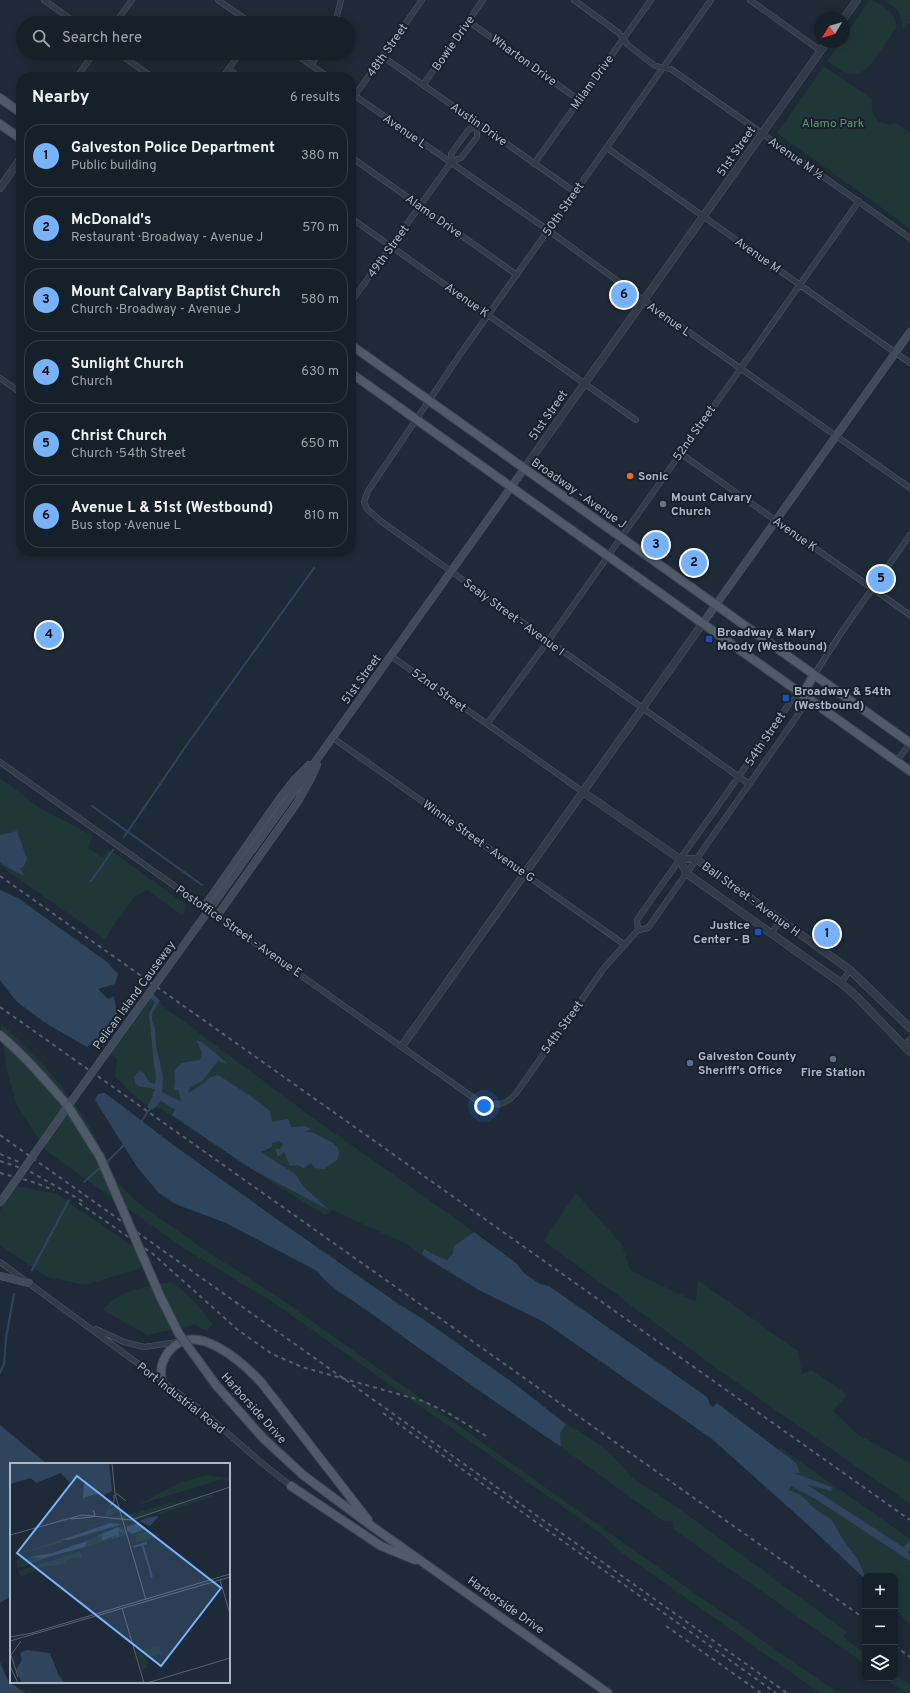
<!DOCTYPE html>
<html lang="en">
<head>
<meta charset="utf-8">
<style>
  :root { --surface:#162029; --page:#1f2831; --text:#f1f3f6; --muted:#9ea3a8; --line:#353e46; --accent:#77b2fe }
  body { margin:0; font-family:Overpass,sans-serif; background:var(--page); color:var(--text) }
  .controls { position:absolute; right:12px; bottom:12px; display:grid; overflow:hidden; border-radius:8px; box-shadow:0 2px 10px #0003 }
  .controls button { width:36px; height:36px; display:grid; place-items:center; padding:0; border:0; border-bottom:1px solid var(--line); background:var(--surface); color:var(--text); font:20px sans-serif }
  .compass { position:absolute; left:814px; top:12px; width:36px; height:36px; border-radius:50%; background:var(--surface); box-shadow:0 2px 10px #0003; rotate:232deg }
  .you { position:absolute; left:484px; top:1106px; width:14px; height:14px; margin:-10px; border:3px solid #fff; border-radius:50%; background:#1a73e8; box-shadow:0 0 0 6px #1a73e833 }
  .badge { display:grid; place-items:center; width:26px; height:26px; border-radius:50%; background:var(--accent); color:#111; font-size:13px; font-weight:700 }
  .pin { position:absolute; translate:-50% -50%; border:2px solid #fff; box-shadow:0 1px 4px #0006 }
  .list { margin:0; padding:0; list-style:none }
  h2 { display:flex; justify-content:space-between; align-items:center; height:52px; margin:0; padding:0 16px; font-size:17px }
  h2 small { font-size:13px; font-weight:400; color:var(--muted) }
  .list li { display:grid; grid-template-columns:26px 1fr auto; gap:12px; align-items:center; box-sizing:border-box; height:64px; margin:0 8px 8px; padding:0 8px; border:1px solid var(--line); border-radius:16px }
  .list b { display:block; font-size:15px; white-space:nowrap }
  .list p { margin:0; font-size:13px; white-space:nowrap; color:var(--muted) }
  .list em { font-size:13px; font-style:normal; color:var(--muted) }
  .icon { flex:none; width:22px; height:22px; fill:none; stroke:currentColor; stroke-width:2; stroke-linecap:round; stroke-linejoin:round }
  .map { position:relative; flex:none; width:910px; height:1693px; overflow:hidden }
  .search { position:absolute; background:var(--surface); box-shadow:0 2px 10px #0003; left:16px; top:16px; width:340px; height:44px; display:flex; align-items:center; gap:10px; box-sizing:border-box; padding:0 14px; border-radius:22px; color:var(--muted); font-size:15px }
  .panel { position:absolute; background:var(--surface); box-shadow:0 2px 10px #0003; left:16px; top:72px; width:340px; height:484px; border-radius:16px }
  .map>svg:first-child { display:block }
  .green { fill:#203738 }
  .water { fill:#2f455e }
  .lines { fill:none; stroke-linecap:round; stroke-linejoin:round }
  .stream { stroke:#2f455e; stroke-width:2 }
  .minor-casing { stroke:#4f5a66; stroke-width:6 }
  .tertiary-casing { stroke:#4f5a66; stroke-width:8 }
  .secondary-casing { stroke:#4f5a66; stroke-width:8 }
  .primary-casing { stroke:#3b4551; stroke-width:10 }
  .minor { stroke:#323c48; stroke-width:5 }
  .tertiary { stroke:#323c48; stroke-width:7 }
  .secondary { stroke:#3f4b5b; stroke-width:7 }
  .primary { stroke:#4f5b68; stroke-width:8 }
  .rail { stroke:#53606f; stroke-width:2; stroke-dasharray:4 4; stroke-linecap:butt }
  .secondary-bridge-casing { stroke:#4f5a66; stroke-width:8; stroke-linecap:butt }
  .primary-bridge-casing { stroke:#3b4551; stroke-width:10; stroke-linecap:butt }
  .secondary-bridge { stroke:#3f4b5b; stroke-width:7 }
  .primary-bridge { stroke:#4f5b68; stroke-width:8 }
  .food-dot { fill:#e8710a; stroke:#17212c; stroke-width:1.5 }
  .worship-dot { fill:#6b7280; stroke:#17212c; stroke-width:1.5 }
  .transit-dot { fill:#1a4fb4; stroke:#17212c; stroke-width:1.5 }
  .service-dot { fill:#5c6f8a; stroke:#17212c; stroke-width:1.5 }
  .labels { text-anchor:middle; stroke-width:4; stroke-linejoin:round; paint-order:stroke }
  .street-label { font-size:12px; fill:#abb7c5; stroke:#17212c }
  .park-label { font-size:12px; fill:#62966b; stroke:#17212c }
  .poi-label { font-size:12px; font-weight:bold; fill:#abb7c5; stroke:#17212c; text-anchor:start }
  .inset-river { fill:none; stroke:#2f455e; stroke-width:2 }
  .inset-road { fill:none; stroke:#566270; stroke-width:1 }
  .view { fill:#77b2fe; fill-opacity:0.15; stroke:#77b2fe; stroke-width:2 }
  .inset-edge { fill:none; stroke:#abb7c5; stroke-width:2 }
</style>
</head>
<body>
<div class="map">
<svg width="910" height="1693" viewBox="0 0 910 1693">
  <rect width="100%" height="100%" fill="#1e2a37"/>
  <path class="green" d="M870,0C882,3 898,15 896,28L868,68L860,73L852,74L845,73L827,61L841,42H844V37Z
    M884,0H910V23H908L903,31C901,12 901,12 884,0Z
    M824,66L872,99C869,116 879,128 896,123L910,133V228L777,133Z
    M0,778L40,808L93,836L88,848L103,858L109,849L186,905L183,916L147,890L134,897L105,939L10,873L0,864Z
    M148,990L163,1006L313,1118L473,1231L453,1257L432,1263L408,1245L333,1210L325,1215L262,1176L161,1109L146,1105L130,1092L115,1076L117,1060L107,1047Z
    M0,1022L48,1070L77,1107L90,1127L118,1183L137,1202L208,1252L278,1297L649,1561L838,1693H820L621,1552L600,1533L274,1303L185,1249L46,1151L17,1105L7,1071Z
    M17,1186L57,1194L155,1262L135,1270L85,1285L47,1277L0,1245V1210Z
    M576,1193L622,1245L630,1270L696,1302L698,1280L798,1351L802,1374L812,1370L847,1395L833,1411L857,1434L910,1463V1504L720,1371L544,1241Z
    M170,1282C188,1292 200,1309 213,1324L207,1331L195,1325L147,1335L103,1310C117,1290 147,1287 170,1282Z
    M566,1424L587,1436L611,1454L632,1478L678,1508L847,1632L843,1637L865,1653V1664L673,1529L672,1521L662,1520L561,1447L560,1432Z
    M778,1446L910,1539V1624L895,1609V1576H865L787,1491Z
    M895,1674L910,1685V1693L901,1690L884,1678H895Z"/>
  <path class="water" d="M17,831L27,859L24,866L20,868L24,876L5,866L0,861V835Z
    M0,890L18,898L107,962L118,974L115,984L98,989L108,999L114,996L117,1014L94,1042L87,1047L44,1022L16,1001L0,980Z
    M151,991L160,1001L152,1013V1021L155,1029L156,1046L163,1076L162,1092L182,1102L178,1090H174C174,1083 176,1078 174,1071L181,1063L200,1060L202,1053L196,1040L202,1042L228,1064L218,1061L202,1081L190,1088L188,1093L206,1082L209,1078L218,1075L249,1095L270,1111L272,1122L288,1119L291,1127L305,1126L311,1129L304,1132L314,1133L333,1143L338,1148L339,1153L337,1160L324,1169L315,1168L311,1163L304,1168L298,1165L290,1166L284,1152L278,1157L275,1149H280L283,1144L279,1141L272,1143V1147L261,1152L295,1174L303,1186L329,1210L250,1168L172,1115L175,1110L161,1101L153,1110L147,1107L152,1098L155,1089L138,1086L135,1083L134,1077L139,1071L144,1073L149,1082L155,1084L156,1077L154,1064L149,1014L155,1004L154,1001L148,996Z
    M105,1093L176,1147L278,1220L400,1305L423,1319L516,1385L566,1424L560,1433L561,1447C497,1403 434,1360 372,1314C354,1300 331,1290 317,1271L226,1223L175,1204L158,1192L137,1167L95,1100L98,1094Z
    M474,1232L516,1263L525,1274L540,1284L549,1286L707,1397L710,1405L713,1407L717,1403L796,1463L800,1473H794L832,1487L831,1491L806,1484L903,1547L910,1541V1550L908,1553L910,1554V1561L814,1498L791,1486L789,1490L801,1495L816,1510L832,1520L842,1538L858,1560L865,1576V1579L806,1523L712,1439L544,1322L479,1290L438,1265L422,1254L424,1249L437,1256L447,1260L453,1253L454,1246Z
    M0,1425L47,1464H11V1596L0,1603Z
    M0,1662L8,1681L25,1693H0Z"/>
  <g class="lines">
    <path class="stream" d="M92,806L202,885
      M124,837L186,746L314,568
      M91,881L113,850
      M150,1014L156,1002
      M141,1122L151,1107
      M105,1164L126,1143
      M84,1182L101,1167
      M32,1270L69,1200
      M0,1373L4,1364L6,1338L14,1294"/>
    <defs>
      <path id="minor" d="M44,0L76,23
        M218,0L251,23
        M574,0L619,33L628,45L655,66L671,69L910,238
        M711,0L459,356L368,491L364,502L367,509L382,522L749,784
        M750,0L821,51
        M468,21L579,100
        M115,23L132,0
        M335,23L341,0
        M118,53L152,77
        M294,53L328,77
        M382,56L575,192
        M311,65L319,53
        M229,69L239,77
        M77,77L94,53
        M223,77L240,53
        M423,85L483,0
        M351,93L548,230L652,306L910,488
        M351,101L422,0
        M607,148L910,363
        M351,157L517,275
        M452,161L451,154L469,129L477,127
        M534,164L651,0
        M351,218L636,420
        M351,302L452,161L461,158L477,137V127L479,124
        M0,378L21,393
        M680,453L910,615
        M391,656L487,724
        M814,675L843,630L910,535
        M333,738L625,945
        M897,761L910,743
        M0,762L478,1101C496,1106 505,1107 517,1092L604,968L638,930L648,928L802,709V695L791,701C741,775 688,847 637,920L638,930
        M583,792L487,724L548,641L859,201
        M771,934L780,920
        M841,983L850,970
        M904,1046L910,1039
        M0,1262L201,1410L263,1464L291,1486
        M96,1329L124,1342L144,1347L178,1342"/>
      <path id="tertiary" d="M844,18L857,0
        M0,188L21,158
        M524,469L827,42
        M583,792L680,859L686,873L841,983L856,996L910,1052
        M680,859H696L850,970L910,1028
        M402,1046L703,623"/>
      <path id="secondary" d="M703,623L910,332
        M288,800L524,469
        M204,907L280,798L295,779L309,765
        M217,916L297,803L310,780L317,765
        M0,1276L29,1283"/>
      <path id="primary" d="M0,98L21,113
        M0,124L21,139
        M351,345L910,743
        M351,373L910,771
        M802,695L814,675
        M0,1035C25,1056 46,1081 68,1106
        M162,1382C160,1369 161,1361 170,1350C196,1320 242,1362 261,1382L368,1520
        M216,1385L263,1438L303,1475L373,1527L608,1693
        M291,1486L381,1546L415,1560"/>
    </defs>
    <use href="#minor" class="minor-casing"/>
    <use href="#tertiary" class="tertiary-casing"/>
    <use href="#secondary" class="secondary-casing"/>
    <use href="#primary" class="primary-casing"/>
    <use href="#minor" class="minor"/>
    <use href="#tertiary" class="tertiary"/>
    <use href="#secondary" class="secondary"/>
    <use href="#primary" class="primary"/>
    <path class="rail" d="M0,876L910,1520
      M0,1007L865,1619
      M0,1135L787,1693
      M0,1154L19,1162
      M0,1161L27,1170L86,1203
      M0,1173L30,1181L54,1190
      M79,1203L153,1254L238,1330L272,1354L302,1367L423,1401L448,1413L486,1436
      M383,1413L776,1693
      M666,1626L761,1693
      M895,1646L910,1657"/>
    <defs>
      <path id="secondary-bridge" d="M0,1203L68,1106L288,800"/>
      <path id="primary-bridge" d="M68,1106L100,1157L160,1296L179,1334L216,1385"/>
    </defs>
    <use href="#secondary-bridge" class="secondary-bridge-casing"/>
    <use href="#primary-bridge" class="primary-bridge-casing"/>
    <use href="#secondary-bridge" class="secondary-bridge"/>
    <use href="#primary-bridge" class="primary-bridge"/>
  </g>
  <circle class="food-dot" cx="630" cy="476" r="4"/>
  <circle class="worship-dot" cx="663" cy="504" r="4"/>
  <g class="transit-dot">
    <rect x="705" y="635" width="8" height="8" rx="2"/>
    <rect x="782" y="694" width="8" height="8" rx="2"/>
    <rect x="754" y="928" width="8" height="8" rx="2"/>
  </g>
  <g class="service-dot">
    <circle cx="833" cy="1059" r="4"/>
    <circle cx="690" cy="1063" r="4"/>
  </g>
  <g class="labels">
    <g class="street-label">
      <text transform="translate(453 43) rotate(-55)" y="4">Bowie Drive</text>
      <text transform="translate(387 50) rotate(-55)" y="4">48th Street</text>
      <text transform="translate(524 60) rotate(36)" y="4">Wharton Drive</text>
      <text transform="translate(592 82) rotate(-54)" y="4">Milam Drive</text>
      <text transform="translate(479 124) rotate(35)" y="4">Austin Drive</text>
      <text transform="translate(405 131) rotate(35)" y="4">Avenue L</text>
      <text transform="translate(736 151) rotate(-55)" y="4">51st Street</text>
      <text transform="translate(796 158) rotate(35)" y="4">Avenue M ½</text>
      <text transform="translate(563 209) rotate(-55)" y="4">50th Street</text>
      <text transform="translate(434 216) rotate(35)" y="4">Alamo Drive</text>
      <text transform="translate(388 251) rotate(-54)" y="4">49th Street</text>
      <text transform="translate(758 255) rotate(35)" y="4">Avenue M</text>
      <text transform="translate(467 300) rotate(35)" y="4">Avenue K</text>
      <text transform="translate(669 319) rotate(35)" y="4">Avenue L</text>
      <text transform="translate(548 415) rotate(-55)" y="4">51st Street</text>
      <text transform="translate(694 433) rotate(-55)" y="4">52nd Street</text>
      <text transform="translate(579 493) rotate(35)" y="4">Broadway - Avenue J</text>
      <text transform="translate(795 534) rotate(35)" y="4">Avenue K</text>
      <text transform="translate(514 617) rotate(36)" y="4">Sealy Street - Avenue I</text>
      <text transform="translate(361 679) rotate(-54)" y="4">51st Street</text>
      <text transform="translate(439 690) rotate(36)" y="4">52nd Street</text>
      <text transform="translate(765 739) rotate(-56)" y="4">54th Street</text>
      <text transform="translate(479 841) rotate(35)" y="4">Winnie Street - Avenue G</text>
      <text transform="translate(751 899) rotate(36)" y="4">Ball Street - Avenue H</text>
      <text transform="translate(239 931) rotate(35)" y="4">Postoffice Street - Avenue E</text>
      <text transform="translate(134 995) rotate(-54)" y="4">Pelican Island Causeway</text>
      <text transform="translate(562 1027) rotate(-54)" y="4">54th Street</text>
      <text transform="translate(181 1398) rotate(38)" y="4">Port Industrial Road</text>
      <text transform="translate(254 1408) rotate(48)" y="4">Harborside Drive</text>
      <text transform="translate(506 1605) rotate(35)" y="4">Harborside Drive</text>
    </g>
    <g class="park-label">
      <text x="833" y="127">Alamo Park</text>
    </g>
    <g class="poi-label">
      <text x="638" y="480">Sonic</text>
      <text x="671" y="501">Mount Calvary<tspan x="671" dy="14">Church</tspan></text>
      <text x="717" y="636">Broadway &amp; Mary<tspan x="717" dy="14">Moody (Westbound)</tspan></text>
      <text x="794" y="695">Broadway &amp; 54th<tspan x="794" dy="14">(Westbound)</tspan></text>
      <text x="750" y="929" text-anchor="end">Justice<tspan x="750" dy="14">Center - B</tspan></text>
      <text x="698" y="1060">Galveston County<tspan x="698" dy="14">Sheriff's Office</tspan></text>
      <text x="833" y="1076" text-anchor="middle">Fire Station</text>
    </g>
  </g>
  <g transform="translate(10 1463)">
    <rect width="220" height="220" fill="#1e2a37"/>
    <path d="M197,12L220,15L219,19L213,16L127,42L172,19ZM203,31L204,33L144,53L171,37L179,35L171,38L172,41ZM166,38L140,53L126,57L118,52ZM108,42L109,48L94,55L97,47ZM110,53L125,57H100L0,88ZM110,64L115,65L117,72L75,84V78ZM137,68L151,72L122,81L126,79L125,72ZM51,77L53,79L50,80L7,91ZM70,89L72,95H62L55,98L56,100L44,103H33L11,114L8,108ZM32,93L37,95L7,105V96ZM149,183L151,191L135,195L139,200L135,201L138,203L132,208L126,189Z" fill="#203738"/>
    <path d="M0,0H99L102,28L94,32L92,30L75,34L73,37L74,16L68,14L59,19L51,10L26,20L21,15L0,21ZM149,53L140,63L129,58L140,54ZM100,60L112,61L59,77H51ZM129,60L136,66L122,71L117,68V63ZM108,64L117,72L108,67L109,73L106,74V72L91,78L93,72L87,73ZM77,78L75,84L30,96L13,103L8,104L31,95L19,94L42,90ZM17,187L40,190L48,211L55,220H12L6,207L12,197L10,190Z" fill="#2f455e"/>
    <path class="inset-river" d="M132,80L142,114M123,84L137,80"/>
    <path class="inset-road" d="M102,0L105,31L136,137M106,30L116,38M100,43L104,38V32M61,56L82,54L85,52L83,47M0,72L72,52L121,57L220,24M210,117L220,151M112,145L134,220M22,170L220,111M0,174L23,170M0,178L220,114M0,203L8,220M8,214L1,192L11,178M137,220L220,195"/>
    <path class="view" d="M67,13L211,125L151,203L7,90Z"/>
    <rect width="220" height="220" class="inset-edge"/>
  </g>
</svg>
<div class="controls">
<button>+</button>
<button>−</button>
<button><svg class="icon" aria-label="layers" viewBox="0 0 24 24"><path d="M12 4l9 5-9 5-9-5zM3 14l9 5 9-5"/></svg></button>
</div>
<svg class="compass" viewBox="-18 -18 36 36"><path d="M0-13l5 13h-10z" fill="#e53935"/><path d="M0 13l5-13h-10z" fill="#9ea3a8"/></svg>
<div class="you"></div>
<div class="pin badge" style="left:827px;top:934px">1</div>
<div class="pin badge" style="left:694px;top:563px">2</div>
<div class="pin badge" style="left:656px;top:545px">3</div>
<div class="pin badge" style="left:49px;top:635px">4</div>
<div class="pin badge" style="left:881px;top:579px">5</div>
<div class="pin badge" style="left:624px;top:295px">6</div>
<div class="search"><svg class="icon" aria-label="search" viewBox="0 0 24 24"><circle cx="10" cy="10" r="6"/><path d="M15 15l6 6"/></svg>Search here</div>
<section class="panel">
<h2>Nearby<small>6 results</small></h2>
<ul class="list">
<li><span class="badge">1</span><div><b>Galveston Police Department</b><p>Public building</p></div><em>380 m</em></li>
<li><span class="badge">2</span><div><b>McDonald's</b><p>Restaurant · Broadway - Avenue J</p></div><em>570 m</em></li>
<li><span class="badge">3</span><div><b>Mount Calvary Baptist Church</b><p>Church · Broadway - Avenue J</p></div><em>580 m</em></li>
<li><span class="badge">4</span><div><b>Sunlight Church</b><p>Church</p></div><em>630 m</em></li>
<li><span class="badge">5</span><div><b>Christ Church</b><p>Church · 54th Street</p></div><em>650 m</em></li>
<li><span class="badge">6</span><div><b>Avenue L &amp; 51st (Westbound)</b><p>Bus stop · Avenue L</p></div><em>810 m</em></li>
</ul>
</section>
</div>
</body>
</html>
